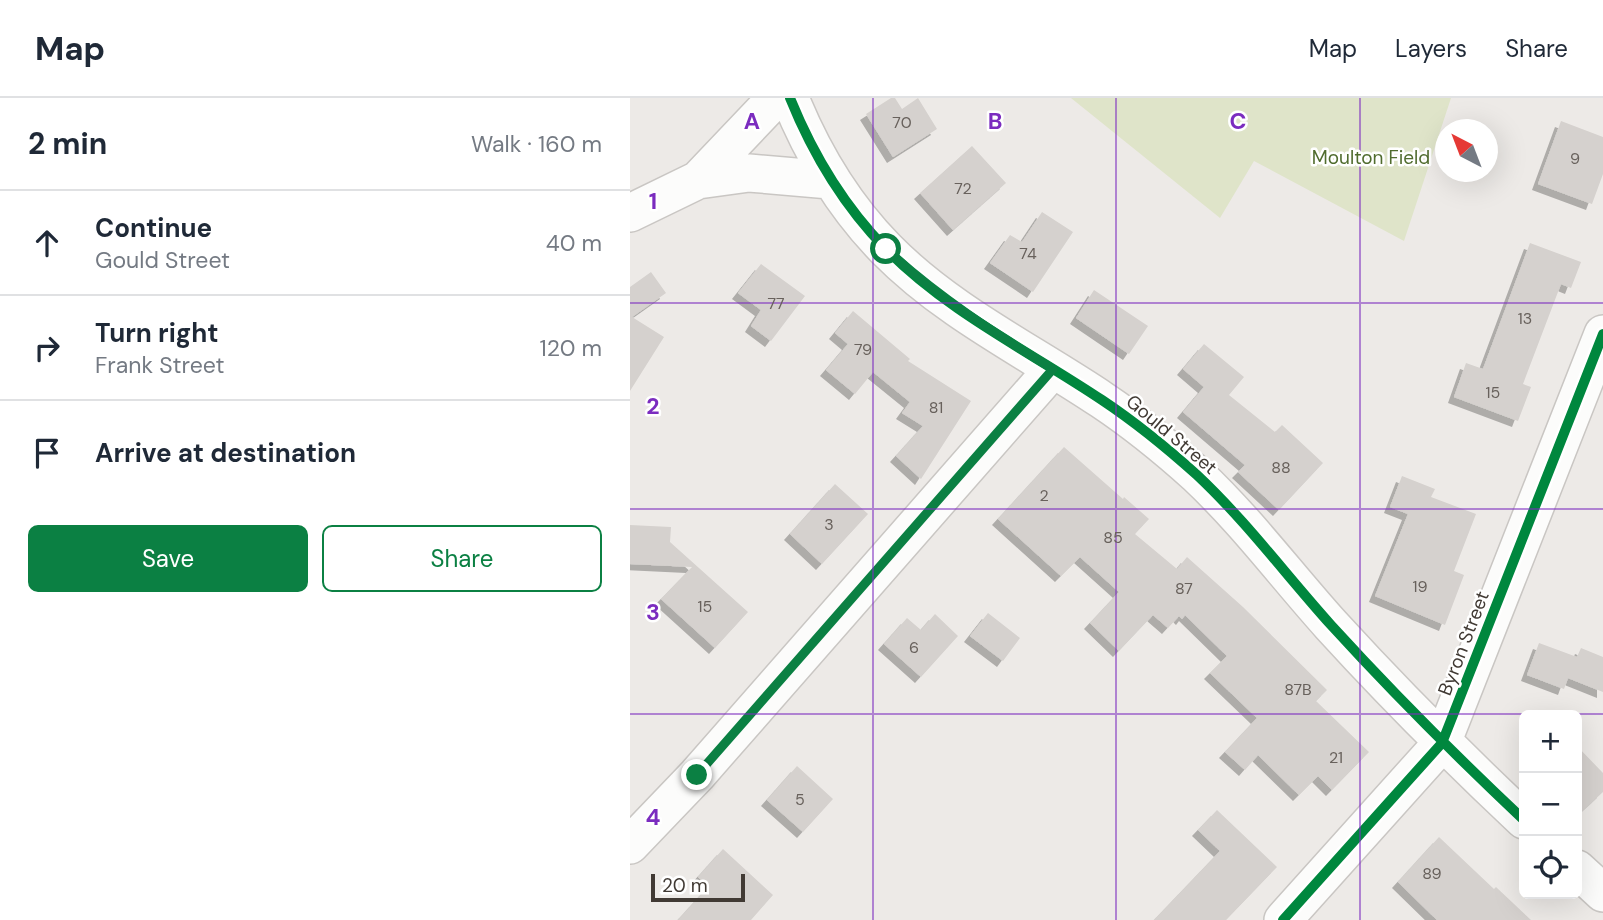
<!DOCTYPE html>
<html lang="en">
<head>
<meta charset="utf-8">
<style>
  :root { --surface:#fff; --page:#f6f6f7; --text:#1f2937; --muted:#747a83; --line:#e0e1e3; --accent:#0b8043 }
  body { margin:0; font-family:"DM Sans",sans-serif; background:var(--page); color:var(--text) }
  .controls { position:absolute; right:21px; bottom:21px; display:grid; overflow:hidden; border-radius:10px; box-shadow:0 7px 28px #0002 }
  .controls button { width:63px; height:63px; display:grid; place-items:center; padding:0; border:0; border-bottom:2px solid var(--line); background:var(--surface); color:var(--text); font:35px sans-serif }
  .compass { position:absolute; left:805px; top:21px; width:63px; height:63px; border-radius:50%; background:var(--surface); box-shadow:0 7px 28px #0002; rotate:318deg }
  .scale { position:absolute; left:21px; bottom:18px; width:94px; box-sizing:border-box; padding-left:7px; border:4px solid #413a34; border-top:0; font-size:19px; line-height:24px; white-space:nowrap; color:#413a34; -webkit-text-stroke:5px #fff; paint-order:stroke }
  .stop { position:absolute; width:21px; height:21px; margin:-16px; border:5px solid #0b8043; border-radius:50%; background:#fff }
  .stop.end { background:#0b8043; border-color:#fff; box-shadow:0 2px 7px #0008 }
  .list { margin:0; padding:0; list-style:none }
  h2 { display:flex; justify-content:space-between; align-items:center; height:91px; margin:0; padding:0 28px; font-size:30px }
  h2 small { font-size:23px; font-weight:400; color:var(--muted) }
  .list li { display:grid; grid-template-columns:46px 1fr auto; gap:21px; align-items:center; box-sizing:border-box; height:105px; padding:0 28px; border-top:2px solid var(--line) }
  .list b { display:block; font-size:26px; white-space:nowrap }
  .list p { margin:0; font-size:23px; white-space:nowrap; color:var(--muted) }
  .list em { font-size:23px; font-style:normal; color:var(--muted) }
  .actions { display:flex; gap:14px; padding:21px 28px }
  .actions a { flex:1; padding:16px 0; border:2px solid var(--accent); border-radius:10px; text-align:center; font-size:24px; color:var(--accent) }
  .actions .main { background:var(--accent); color:#fff }
  .icon { flex:none; width:38px; height:38px; fill:none; stroke:currentColor; stroke-width:2; stroke-linecap:round; stroke-linejoin:round }
  .map { position:relative; flex:none; width:973px; height:822px; overflow:hidden }
  header { display:flex; align-items:center; gap:42px; box-sizing:border-box; height:98px; padding:0 35px; background:var(--surface); border-bottom:2px solid var(--line) }
  header strong { font-size:33px }
  nav { display:flex; gap:38px; margin-inline-start:auto; font-size:24px }
  main { display:flex }
  aside { flex:1; background:var(--surface) }
  .map>svg:first-child { display:block }
  .green { fill:#dfe4c9 }
  .building { fill:#d5d1ce; filter:url(#shadow) }
  .lines { fill:none; stroke-linecap:round; stroke-linejoin:round }
  .minor-casing { stroke:#c9c6c3; stroke-width:40 }
  .minor { stroke:#fcfcfb; stroke-width:37 }
  .cycleway-casing { stroke:#fff; stroke-width:15 }
  .cycleway { stroke:#00873e; stroke-width:10 }
  .route { stroke:#0b8043; stroke-width:9 }
  .grid { fill:none; stroke:#7b2cbf; stroke-width:2; stroke-opacity:0.55 }
  .labels { text-anchor:middle; stroke-width:5; stroke-linejoin:round; paint-order:stroke }
  .number-label { font-size:16px; fill:#68615c }
  .park-label { font-size:19px; fill:#506c2e; stroke:#fff }
  .street-label { font-size:19px; fill:#413a34; stroke:#fff }
  .grid-label { font-size:23px; text-anchor:middle; font-weight:bold; fill:#7b2cbf; stroke:#fff; stroke-width:5; stroke-linejoin:round; paint-order:stroke }
</style>
</head>
<body>
<header>
<strong>Map</strong>
<nav><a>Map</a><a>Layers</a><a>Share</a></nav>
</header>
<main>
<aside>
<h2>2 min<small>Walk · 160 m</small></h2>
<ul class="list">
<li><svg class="icon" aria-label="ahead" viewBox="0 0 24 24"><path d="M12 20V5M6 11l6-6 6 6"/></svg><div><b>Continue</b><p>Gould Street</p></div><em>40 m</em></li>
<li><svg class="icon" aria-label="right" viewBox="0 0 24 24"><path d="M7 20v-9h11M14 6l5 5-5 5"/></svg><div><b>Turn right</b><p>Frank Street</p></div><em>120 m</em></li>
<li><svg class="icon" aria-label="arrive" viewBox="0 0 24 24"><path d="M6 21V4h12l-3 4 3 4H6"/></svg><div><b>Arrive at destination</b></div></li>
</ul>
<div class="actions"><a class="main">Save</a><a>Share</a></div>
</aside>
<div class="map">
<svg width="973" height="822" viewBox="0 0 973 822">
  <defs>
    <filter id="shadow"><feDropShadow dx="-6" dy="6" stdDeviation="0" flood-color="#0004"/></filter>
  </defs>
  <rect width="100%" height="100%" fill="#edeae7"/>
  <path class="green" d="M441,0H821L774,143L624,63L590,120Z"/>
  <path class="building" d="M261,0H265L272,11L288,0L307,31L263,59L236,16Z
    M931,23L973,39V76L962,106L908,86Z
    M342,48L376,85L323,132L290,95Z
    M412,114L443,134L403,194L360,165L380,137L392,144Z
    M900,145L951,164L941,190L931,186L893,286L901,289L888,323L824,299L836,265L853,271Z
    M131,166L175,198L141,243L121,228L131,212L108,195Z
    M21,174L36,195L2,219L34,239L0,293V189Z
    M464,192L518,228L499,256L446,220Z
    M223,213L280,261L278,263L341,303L291,381L266,358L293,328L272,315L280,304L243,274L225,296L196,272L218,246L205,235Z
    M574,246L614,279L599,297L645,334L652,327L693,365L649,412L608,374L615,367L553,314L574,289L553,271Z
    M434,349L493,401L494,399L519,421L505,436L547,471L557,459L613,509L697,592L686,603L739,654L702,692L688,678L669,697L628,657L615,672L595,654L627,620L580,575L597,558L555,517L552,521L549,518L538,530L523,517L489,553L460,525L489,494L450,459L431,478L368,421Z
    M772,378L805,391L801,399L846,416L824,473L834,477L815,527L745,498L778,416L760,409Z
    M205,386L238,416L192,466L160,436Z
    M0,427L41,429L40,444L118,514L85,550L31,501L62,469L0,466Z
    M358,515L390,540L373,563L340,538Z
    M305,516L328,538L291,579L254,546L277,520L291,532Z
    M909,545L947,559L942,570L951,550L973,559V594L938,580L934,591L897,577Z
    M947,648L973,675V694L947,718Z
    M167,668L203,701L173,734L137,702Z
    M587,712L647,769L596,822H524L590,753L568,732Z
    M809,739L864,791L866,789L901,822H807L768,784Z
    M93,751L143,797L121,822H48L78,789L68,779Z"/>
  <g class="lines">
    <defs>
      <path id="minor" d="M160,0C183,57 213,107 256,151C318,214 399,253 472,302C505,324 537,350 567,377C616,423 656,477 701,527C763,595 827,659 894,722
        M68,82L119,75L200,82
        M0,115L68,82L146,0
        M0,747L67,677L423,271
        M947,771L973,795
        M653,822L812,645L973,236"/>
    </defs>
    <use href="#minor" class="minor-casing"/>
    <use href="#minor" class="minor"/>
    <defs>
      <path id="cycleway" d="M160,0C183,57 213,107 256,151C318,214 399,253 472,302C505,324 537,350 567,377C616,423 656,477 701,527C763,595 827,659 894,722
        M653,822L812,645L973,236"/>
    </defs>
    <use href="#cycleway" class="cycleway-casing"/>
    <use href="#cycleway" class="cycleway"/>
  </g>
  <g class="lines">
    <path class="route" d="M67,677L423,271C364,235 307,198 256,151"/>
  </g>
  <path class="grid" d="M243,0V822M486,0V822M730,0V822M0,205H973M0,411H973M0,616H973"/>
  <g class="labels">
    <g class="number-label">
      <text x="272" y="30">70</text>
      <text x="945" y="66">9</text>
      <text x="333" y="96">72</text>
      <text x="398" y="161">74</text>
      <text x="146" y="211">77</text>
      <text x="895" y="226">13</text>
      <text x="233" y="257">79</text>
      <text x="863" y="300">15</text>
      <text x="306" y="315">81</text>
      <text x="651" y="375">88</text>
      <text x="414" y="403">2</text>
      <text x="199" y="432">3</text>
      <text x="483" y="445">85</text>
      <text x="790" y="494">19</text>
      <text x="554" y="496">87</text>
      <text x="75" y="514">15</text>
      <text x="284" y="555">6</text>
      <text x="668" y="597">87B</text>
      <text x="706" y="665">21</text>
      <text x="170" y="707">5</text>
      <text x="802" y="781">89</text>
    </g>
    <g class="park-label">
      <text x="741" y="66">Moulton Field</text>
    </g>
    <g class="street-label">
      <text transform="translate(542 336) rotate(40)" y="7">Gould Street</text>
      <text transform="translate(833 545) rotate(-69)" y="7">Byron Street</text>
    </g>
  </g>
  <g class="grid-label">
    <text x="122" y="31">A</text>
    <text x="365" y="31">B</text>
    <text x="608" y="31">C</text>
    <text x="23" y="111">1</text>
    <text x="23" y="316">2</text>
    <text x="23" y="522">3</text>
    <text x="23" y="727">4</text>
  </g>
</svg>
<div class="controls">
<button>+</button>
<button>−</button>
<button><svg class="icon" aria-label="locate" viewBox="0 0 24 24"><circle cx="12" cy="12" r="6"/><path d="M12 2v4M12 18v4M2 12h4M18 12h4"/></svg></button>
</div>
<svg class="compass" viewBox="-18 -18 36 36"><path d="M0-13l5 13h-10z" fill="#e53935"/><path d="M0 13l5-13h-10z" fill="#747a83"/></svg>
<div class="scale">20 m</div>
<div class="stop" style="left:256px;top:151px"></div>
<div class="stop end" style="left:67px;top:677px"></div>
</div>
</main>
</body>
</html>
